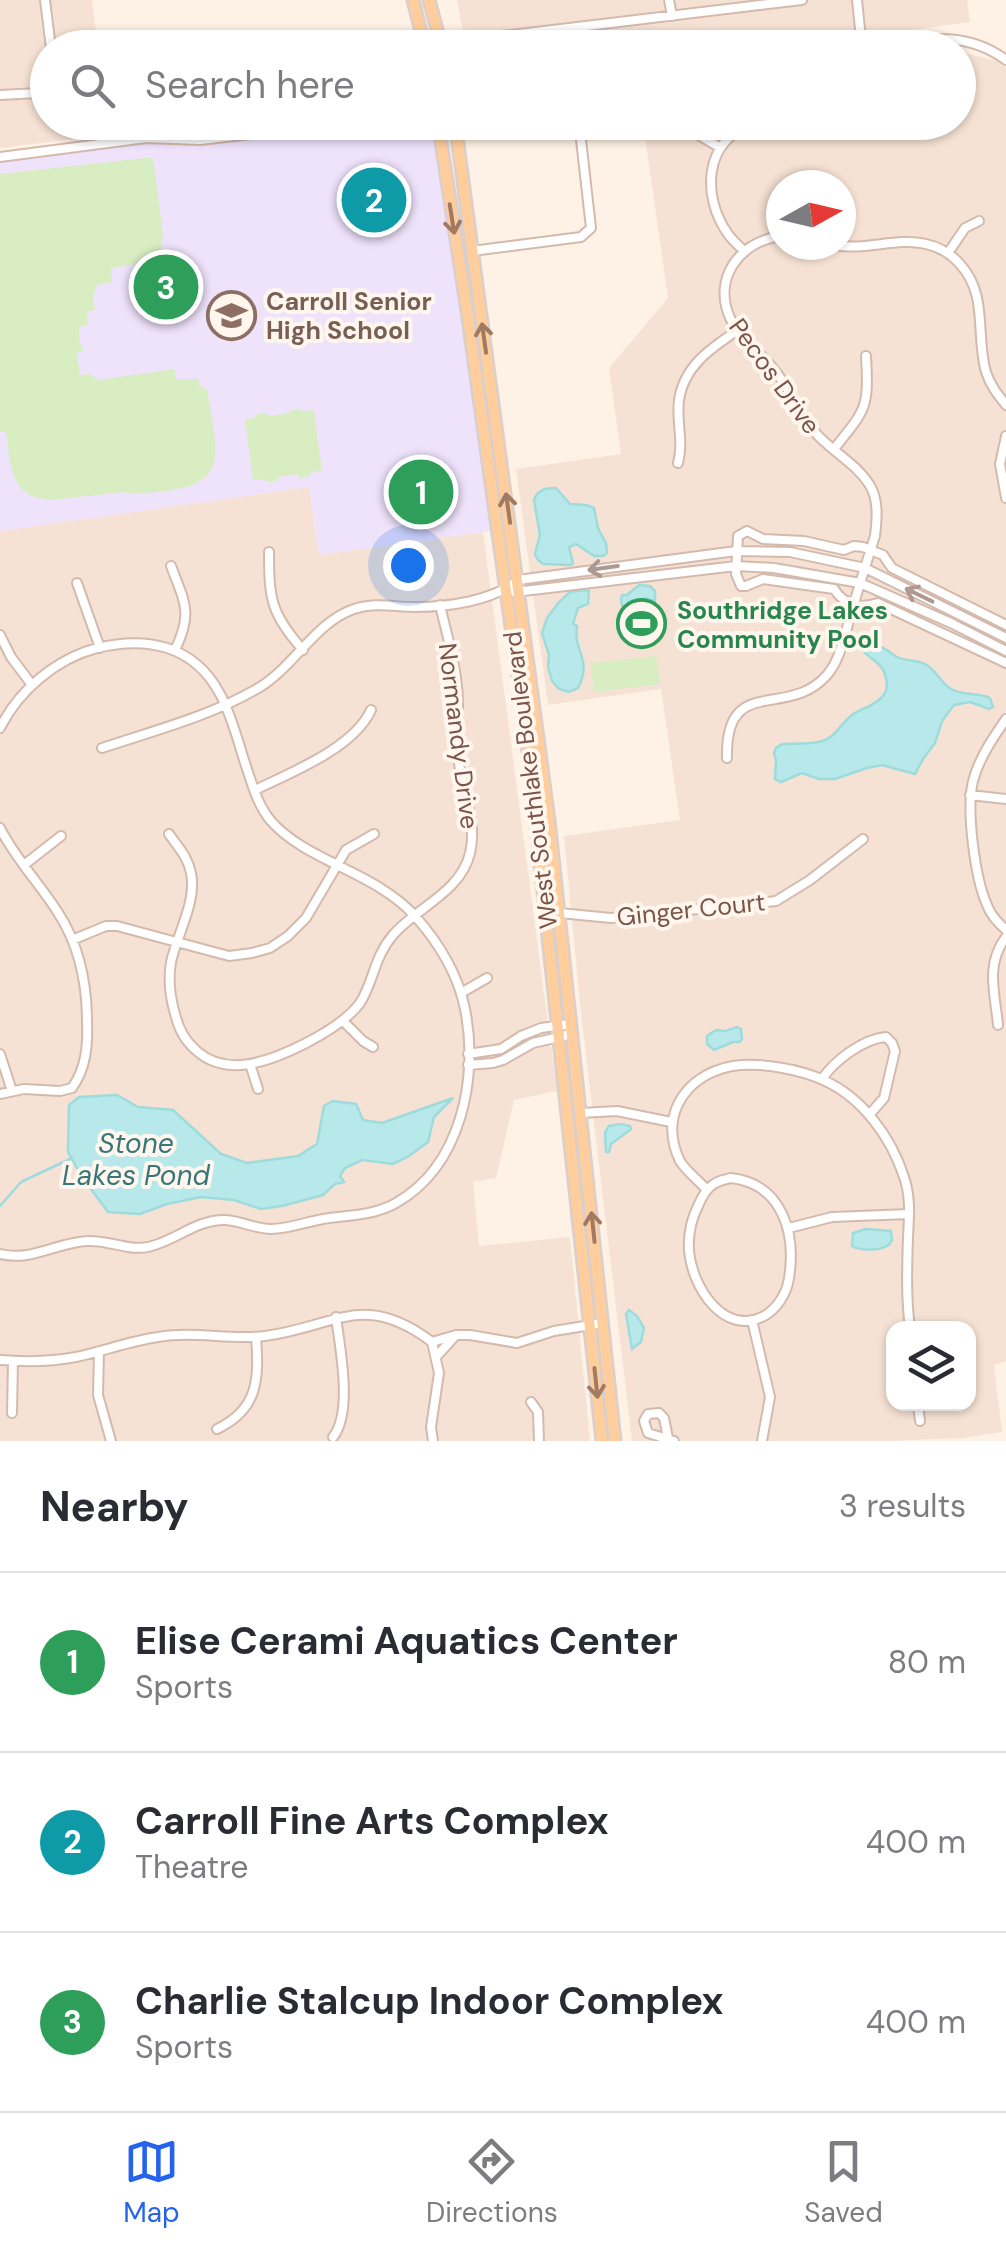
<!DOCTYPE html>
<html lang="en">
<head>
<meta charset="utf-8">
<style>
  :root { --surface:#fff; --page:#f7f7f7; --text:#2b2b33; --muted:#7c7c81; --line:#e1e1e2; --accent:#2563eb }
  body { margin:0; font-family:"DM Sans",sans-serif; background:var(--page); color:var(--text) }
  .controls { position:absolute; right:30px; bottom:30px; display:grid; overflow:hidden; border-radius:20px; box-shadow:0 2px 8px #0004 }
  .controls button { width:90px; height:90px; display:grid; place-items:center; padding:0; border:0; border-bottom:2px solid var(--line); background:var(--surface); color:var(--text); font:50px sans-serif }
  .compass { position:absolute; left:766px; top:170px; width:90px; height:90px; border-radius:50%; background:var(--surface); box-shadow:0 2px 8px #0004; rotate:82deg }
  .you { position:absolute; left:408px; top:565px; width:35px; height:35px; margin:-25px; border:8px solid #fff; border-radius:50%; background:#1a73e8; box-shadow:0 0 0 15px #1a73e833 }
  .badge { display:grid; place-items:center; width:65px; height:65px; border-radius:50%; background:var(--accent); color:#fff; font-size:32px; font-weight:700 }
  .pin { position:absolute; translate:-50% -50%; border:5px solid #fff; box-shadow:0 2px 10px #0006 }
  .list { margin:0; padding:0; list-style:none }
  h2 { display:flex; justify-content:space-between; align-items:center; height:130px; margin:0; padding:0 40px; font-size:42px }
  h2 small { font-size:32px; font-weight:400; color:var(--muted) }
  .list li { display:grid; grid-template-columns:65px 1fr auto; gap:30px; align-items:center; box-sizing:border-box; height:180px; padding:0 40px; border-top:2px solid var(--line) }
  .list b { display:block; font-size:38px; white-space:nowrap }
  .list p { margin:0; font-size:32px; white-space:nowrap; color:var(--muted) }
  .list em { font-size:32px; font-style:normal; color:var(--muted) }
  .icon { flex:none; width:55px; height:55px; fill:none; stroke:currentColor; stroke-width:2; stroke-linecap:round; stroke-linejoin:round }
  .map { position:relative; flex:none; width:1006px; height:1441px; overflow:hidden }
  .search { position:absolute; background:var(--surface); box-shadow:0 2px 8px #0004; left:30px; right:30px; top:30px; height:110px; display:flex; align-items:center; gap:25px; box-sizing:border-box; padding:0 35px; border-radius:55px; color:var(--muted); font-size:38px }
  .sheet { height:670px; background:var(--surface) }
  nav { display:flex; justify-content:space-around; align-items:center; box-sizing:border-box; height:140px; border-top:2px solid var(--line); background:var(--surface); font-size:28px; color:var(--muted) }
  nav a { display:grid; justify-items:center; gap:5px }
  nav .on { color:var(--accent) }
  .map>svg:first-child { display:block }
  .residential { fill:#f6e2d4; fill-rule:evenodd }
  .education { fill:#efe2fb }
  .green { fill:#d9edc3 }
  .water { fill:#b8e9ea; stroke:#9edbdc; stroke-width:2.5 }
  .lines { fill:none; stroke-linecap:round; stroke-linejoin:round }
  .stream { stroke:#9edbdc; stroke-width:2.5 }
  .minor-casing { stroke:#d4baad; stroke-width:12 }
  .major-casing { stroke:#dacfcc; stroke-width:15 }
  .minor { stroke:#fff; stroke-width:8 }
  .major { stroke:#ffce9c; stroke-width:10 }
  .oneway { stroke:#a27961 }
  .oneway2 { stroke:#af9891 }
  .labels { text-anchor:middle; stroke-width:8; stroke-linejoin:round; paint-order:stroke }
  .education-label { font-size:25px; font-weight:bold; fill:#785e54; stroke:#fff6ee; text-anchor:start }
  .street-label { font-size:25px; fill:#7a5448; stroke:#fff6ee }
  .leisure-label { font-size:25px; font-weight:bold; fill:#27864d; stroke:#fff6ee; text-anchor:start }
  .water-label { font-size:28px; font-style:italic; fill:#387679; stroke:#fff6ee }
</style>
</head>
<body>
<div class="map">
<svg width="1006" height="1441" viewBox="0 0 1006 1441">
  <rect width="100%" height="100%" fill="#fef2e6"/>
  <path class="residential" d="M0,0H92L98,47L48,48V122L107,123L108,135L0,148Z
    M457,0H967L970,22L777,48H466Z
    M959,52L998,61L1006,68V1361L994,1365L1002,1432L963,1438L889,1441H632L581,1014L564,836L680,820L661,689L548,705L516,469L621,454L609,368L668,298L643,123L958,122ZM781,185H841V245H781ZM894,1328H968V1404H894Z
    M309,487L319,555L483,532L557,1091L514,1100L496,1178L473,1182L479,1246L570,1237L590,1441H0V531Z"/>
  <path class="education" d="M388,123H433L489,499L490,531L319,555L309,487L0,531V160L149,143L193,145Z"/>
  <path class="green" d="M153,157L163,234L159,261L111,268L112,282L97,285L93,296L95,310L87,311L88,324L79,328L80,345H83V351L77,353L80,375L90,374L98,380L175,369L176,379H199V386L206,389L208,393C210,413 217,436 215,456C212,494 158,491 130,494L124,492L51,500C9,498 11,464 6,432H0V174Z
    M300,409L303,411L314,410L322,471L311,472L310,476L300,478L297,474L278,477L276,481L267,482L263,479L253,480L245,419L255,418L257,414L266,413L269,416L289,413L292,410Z
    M644,599L658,604L656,611L662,614L655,639L626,631L624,618L641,606Z
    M656,656L660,684L594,692L590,663Z"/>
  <path class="water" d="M556,488L570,504L586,505L594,508L598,528L606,543L607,553L603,556H594L576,544L569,547L573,563L571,565L543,564L538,560L535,554L540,535L534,500C538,489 546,488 556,488Z
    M639,585L650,586L655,591V601L645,598L641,606H628L623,610L621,599L622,595H627Z
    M585,590L589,591L588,604L578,608L573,624L577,626C573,653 593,658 578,688L569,692L559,689L552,681L548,667L549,655L542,633L547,618L559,602L570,592Z
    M869,641C880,645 888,651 897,657C907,662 919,659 928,666C937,672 942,684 951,689C963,696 978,692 990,698L993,707L989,709L970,702L954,705L942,721L935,743L923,759L915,774L882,765L867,768L835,779H819L802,773L781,782L775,779L776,760L774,753L776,748L782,744C794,743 809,745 822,741C835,738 841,723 852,715C862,708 878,705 885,693C888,688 887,683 886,678C883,659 863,659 859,642Z
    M737,1027L741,1029L742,1039L740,1042H733L714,1050L707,1044V1036L716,1030L725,1031Z
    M117,1095L138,1107L173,1110L221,1154L247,1163L298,1156L317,1144L324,1106L333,1101L356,1104L363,1120L382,1123L453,1098L434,1117L428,1142L409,1156L393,1164L362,1160L345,1168L340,1176L344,1182L335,1184L323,1195L282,1206L261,1209L234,1200L201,1197L167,1204L140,1214L108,1212L82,1177L68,1152L69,1105L79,1097Z
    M621,1124L630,1126L631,1129L611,1144L609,1152H606L605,1133L609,1126Z
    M866,1229L891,1231L892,1240L889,1245C879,1251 861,1251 852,1246L853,1233Z
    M629,1310L637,1316L644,1328L641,1342L632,1349L626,1314Z"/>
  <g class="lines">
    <path class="stream" d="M0,1206L21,1182L72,1158"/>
    <defs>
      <path id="minor" d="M45,0L51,48
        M669,0L672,16
        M857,0L862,48
        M486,38L802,0
        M867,48C919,41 961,27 1006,60
        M0,95L38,93L48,87
        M697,134L719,147
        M152,137L256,122
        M0,157L146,138L200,140L355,122
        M834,245C867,251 896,237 926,244C939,247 950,253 959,263C989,295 975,334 986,372C990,385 998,395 1006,405
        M472,251L581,237L591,228L579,122
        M744,251C739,246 732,240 728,234C702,198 703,141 751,125C775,117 810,126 836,122
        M948,253L965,228L979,221
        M1006,436L1000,464L1006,498
        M834,449C866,409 869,409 866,356
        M678,463C684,440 676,422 679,400C684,366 711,348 738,330
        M269,552C269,599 271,614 303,650
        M171,566C185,603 193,613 175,650
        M77,583L100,648
        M515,592L736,566L774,568L860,583L951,623L1006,651
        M1006,625L892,568L883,555L863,547L854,546L844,550L804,541L763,539L747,531L738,536L736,574L741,586H746L763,579L834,589C844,605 861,609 878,603L1006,663
        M0,635L11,657L32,685
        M1006,719C993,738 979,758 973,781C966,810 975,878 987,905C991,916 998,923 1006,930
        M0,728C19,690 56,659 97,648C147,636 194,645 220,694C232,716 238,742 246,766C252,784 258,806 271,821C307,862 374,871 415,916C438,942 458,974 465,1009C479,1078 461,1166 396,1203C373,1216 348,1215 323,1219C306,1222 288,1229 271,1229C255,1229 241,1221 226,1220C196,1219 176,1241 148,1247C128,1251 109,1240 88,1241C57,1242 32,1262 0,1254
        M102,748C156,730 211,716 260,687C294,666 317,621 354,609C375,602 394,607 415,607C448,607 493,601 518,580L736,551L790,552L865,568L1006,638
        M727,758C725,673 788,720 827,675C842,657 845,632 852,610C859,586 867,561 875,536C877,519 879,499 869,484C855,462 829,450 813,430C798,412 790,390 776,372C763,354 741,340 731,320C711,279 740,241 781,236
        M255,790C290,773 354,748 371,710
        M970,795L1006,799
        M0,828C15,858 39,883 57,911C79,944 87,983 87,1022C88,1046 86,1068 72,1088L60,1091L24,1089L0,1094
        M169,834C178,847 188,857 191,873C197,902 177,934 171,962C168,980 170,997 175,1014C179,1030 185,1041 198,1052C211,1063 225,1066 241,1065C274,1063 340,1030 360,1003C374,981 374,957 393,935C417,907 461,892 470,853C478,821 461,788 458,756C456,733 460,710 457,687C455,660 446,632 440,605
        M24,865L61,836
        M560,913L611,918L776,901L810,880L863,839
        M72,940L106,926H117L229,956L252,953L270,948L288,936L306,918L346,850L374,834
        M461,993L487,978
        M343,1021L363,1041L373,1047
        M998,1025C995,993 985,965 1006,937
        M0,1054L12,1091
        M468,1054L501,1049L521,1036L541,1028L571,1024
        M250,1064L258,1089
        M468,1065L493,1063L503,1060L533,1043L572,1034
        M822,1079C835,1060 863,1039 886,1037L892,1043L895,1051L884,1098L869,1115
        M581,1113L617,1111L671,1122
        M731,1178C783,1184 796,1234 789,1278C787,1293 777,1309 764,1316C723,1337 692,1286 689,1251C688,1236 691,1220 698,1206C701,1199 704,1192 710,1187C716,1181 723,1180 731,1178Z
        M706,1189C698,1180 686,1171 680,1161C656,1112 691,1069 741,1065C764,1063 802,1070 823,1080C862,1097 891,1137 904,1177C911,1197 909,1217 908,1237C907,1268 906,1298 910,1328
        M789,1228L832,1217L909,1214
        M752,1320L770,1397L762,1441
        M432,1342L456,1335H470L517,1343L554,1331L603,1323
        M99,1351L98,1395L111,1441
        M436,1357L456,1335
        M0,1360C26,1362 50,1362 76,1357C104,1351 130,1341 158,1337C194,1331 230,1340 265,1336C335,1327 363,1290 432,1342L439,1373L431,1427L433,1441
        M531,1402L538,1412L539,1441
        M918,1404L920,1421
        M12,1413L13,1361
        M217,1429C259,1409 259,1378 256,1337
        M333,1437C353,1412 340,1348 336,1317
        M668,1438L664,1418L659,1413L648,1414L644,1421L648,1433L674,1441"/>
      <path id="major" d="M413,0L425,48
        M429,0L442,48
        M438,122L467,311L527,742L602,1441
        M455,122L549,820L615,1441"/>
    </defs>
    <use href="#minor" class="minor-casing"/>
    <use href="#major" class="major-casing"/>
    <use href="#minor" class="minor"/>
    <use href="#major" class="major"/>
  </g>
  <defs><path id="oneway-shaft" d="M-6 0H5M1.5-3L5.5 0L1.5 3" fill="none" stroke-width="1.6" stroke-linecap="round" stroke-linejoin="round" transform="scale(2.5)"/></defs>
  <g class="oneway">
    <use href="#oneway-shaft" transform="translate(452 219) rotate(81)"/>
    <use href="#oneway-shaft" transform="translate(484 338) rotate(-98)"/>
    <use href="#oneway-shaft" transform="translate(508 508) rotate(-98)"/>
    <use href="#oneway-shaft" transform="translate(593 1227) rotate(-96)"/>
    <use href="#oneway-shaft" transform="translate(596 1383) rotate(84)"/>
  </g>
  <g class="oneway2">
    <use href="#oneway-shaft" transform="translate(603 568) rotate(172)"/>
    <use href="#oneway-shaft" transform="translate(919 595) rotate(-154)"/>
  </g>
  <defs>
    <symbol id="school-ring" viewBox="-11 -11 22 22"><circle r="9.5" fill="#fff6ee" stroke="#8d6e63" stroke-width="1.5"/><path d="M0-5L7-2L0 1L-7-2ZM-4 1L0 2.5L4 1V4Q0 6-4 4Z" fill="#8d6e63"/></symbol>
    <symbol id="stadium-ring" viewBox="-11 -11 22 22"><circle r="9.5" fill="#fff6ee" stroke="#2e9e5b" stroke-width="1.5"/><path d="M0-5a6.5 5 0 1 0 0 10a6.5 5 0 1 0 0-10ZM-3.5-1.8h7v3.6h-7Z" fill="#2e9e5b"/></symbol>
  </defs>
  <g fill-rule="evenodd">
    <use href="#school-ring" x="204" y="288" width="55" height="55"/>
    <use href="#stadium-ring" x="614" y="596" width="55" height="55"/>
  </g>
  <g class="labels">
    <g class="education-label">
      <text x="266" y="310">Carroll Senior<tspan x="266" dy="29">High School</tspan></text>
    </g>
    <g class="street-label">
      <text transform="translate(775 376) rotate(54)" y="9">Pecos Drive</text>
      <text transform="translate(459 736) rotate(83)" y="9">Normandy Drive</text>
      <text transform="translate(530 780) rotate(-97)" y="9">West Southlake Boulevard</text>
      <text transform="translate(691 909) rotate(-6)" y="9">Ginger Court</text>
    </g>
    <g class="leisure-label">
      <text x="677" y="619">Southridge Lakes<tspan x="677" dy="29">Community Pool</tspan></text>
    </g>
    <g class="water-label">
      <text x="136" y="1153">Stone<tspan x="136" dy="32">Lakes Pond</tspan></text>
    </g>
  </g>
</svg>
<div class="controls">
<button><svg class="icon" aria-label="layers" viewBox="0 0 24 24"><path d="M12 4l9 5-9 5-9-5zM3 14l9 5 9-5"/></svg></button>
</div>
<svg class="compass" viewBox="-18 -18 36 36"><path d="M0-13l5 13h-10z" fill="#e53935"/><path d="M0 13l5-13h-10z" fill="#7c7c81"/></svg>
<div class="you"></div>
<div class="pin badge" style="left:421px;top:492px;background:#2e9e5b">1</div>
<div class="pin badge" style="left:374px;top:200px;background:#0f9aa8">2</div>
<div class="pin badge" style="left:166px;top:287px;background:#2e9e5b">3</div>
<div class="search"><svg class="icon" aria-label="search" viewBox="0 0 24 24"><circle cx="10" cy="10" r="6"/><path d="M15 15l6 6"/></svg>Search here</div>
</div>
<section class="sheet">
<h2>Nearby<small>3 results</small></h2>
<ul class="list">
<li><span class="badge" style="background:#2e9e5b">1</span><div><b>Elise Cerami Aquatics Center</b><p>Sports</p></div><em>80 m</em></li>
<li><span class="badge" style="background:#0f9aa8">2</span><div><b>Carroll Fine Arts Complex</b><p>Theatre</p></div><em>400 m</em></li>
<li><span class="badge" style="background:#2e9e5b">3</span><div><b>Charlie Stalcup Indoor Complex</b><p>Sports</p></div><em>400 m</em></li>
</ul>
</section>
<nav>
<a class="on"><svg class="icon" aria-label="map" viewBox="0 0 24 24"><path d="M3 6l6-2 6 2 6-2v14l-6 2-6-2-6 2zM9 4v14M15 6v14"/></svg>Map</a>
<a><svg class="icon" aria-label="directions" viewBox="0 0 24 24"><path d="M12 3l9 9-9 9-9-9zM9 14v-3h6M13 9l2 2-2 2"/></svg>Directions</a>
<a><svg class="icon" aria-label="saved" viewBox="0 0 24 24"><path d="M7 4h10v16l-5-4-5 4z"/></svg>Saved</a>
</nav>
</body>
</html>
